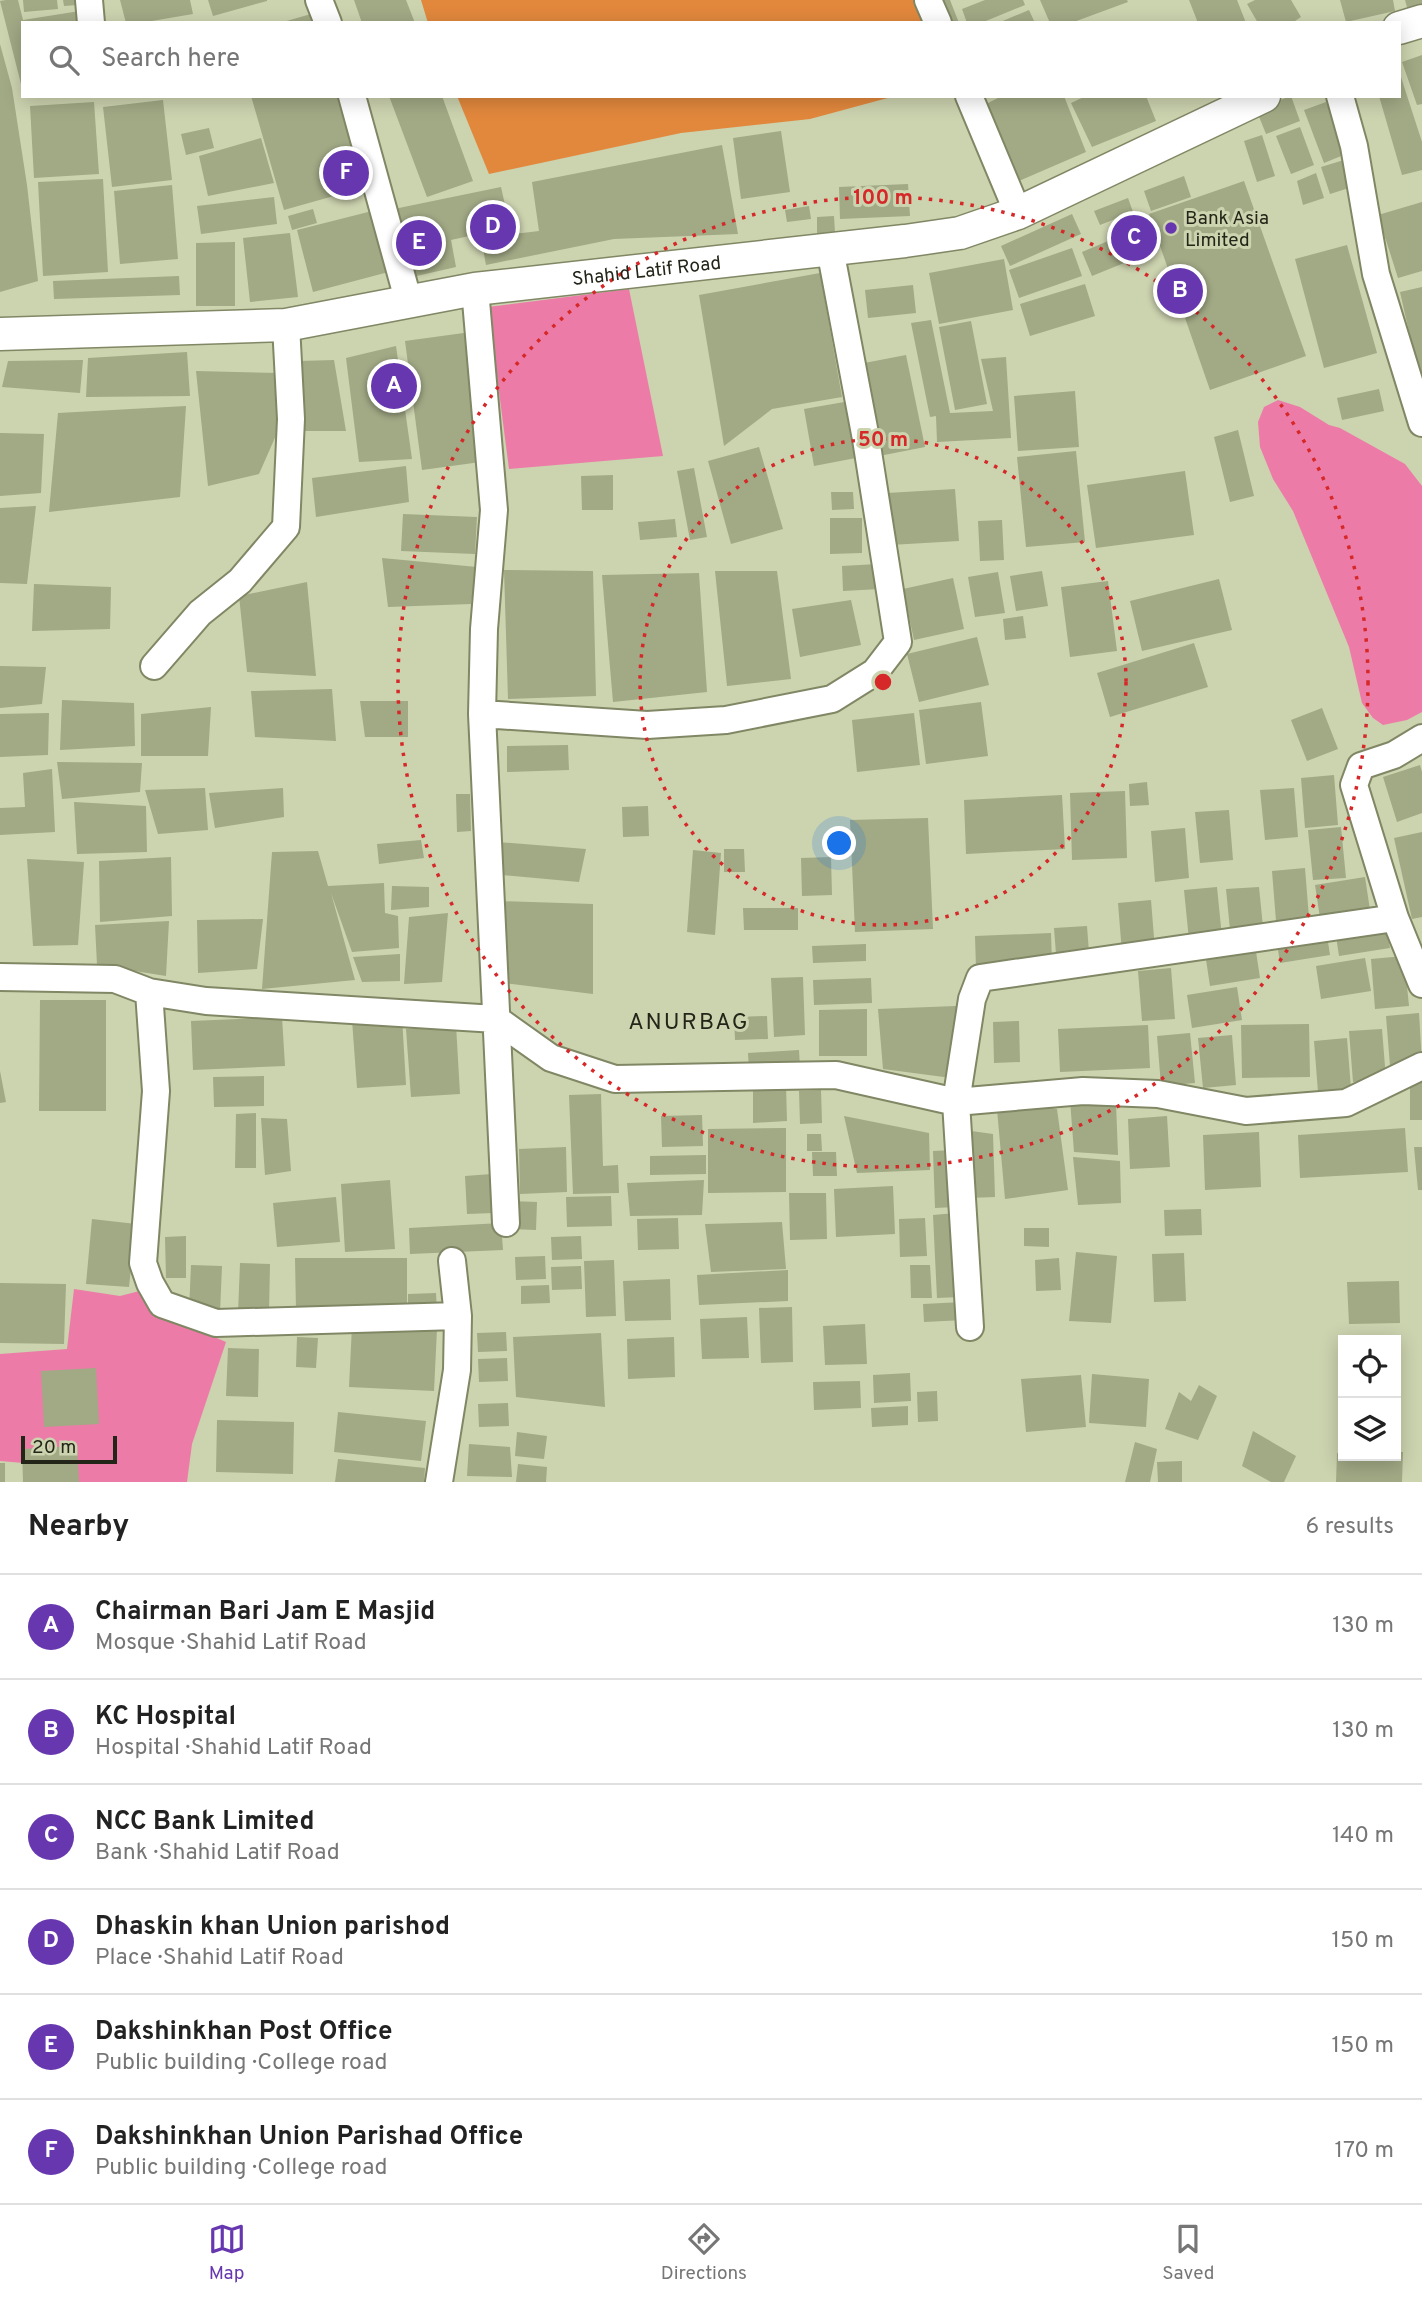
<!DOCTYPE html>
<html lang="en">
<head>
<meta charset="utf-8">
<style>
  :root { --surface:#fff; --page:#f6f6f6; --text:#222; --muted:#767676; --line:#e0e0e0; --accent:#6737af }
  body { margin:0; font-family:Overpass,sans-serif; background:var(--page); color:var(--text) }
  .controls { position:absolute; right:21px; bottom:21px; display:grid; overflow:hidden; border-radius:0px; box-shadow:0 4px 18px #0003 }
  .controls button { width:63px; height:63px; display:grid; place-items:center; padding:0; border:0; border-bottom:2px solid var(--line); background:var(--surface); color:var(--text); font:35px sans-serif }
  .scale { position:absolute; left:21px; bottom:18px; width:96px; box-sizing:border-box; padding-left:7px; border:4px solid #222517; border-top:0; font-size:19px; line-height:24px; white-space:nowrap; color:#222517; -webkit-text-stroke:5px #ccd3af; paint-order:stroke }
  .you { position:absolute; left:840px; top:844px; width:24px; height:24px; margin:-18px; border:5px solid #fff; border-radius:50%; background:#1a73e8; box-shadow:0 0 0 10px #1a73e833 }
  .badge { display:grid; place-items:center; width:46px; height:46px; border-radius:50%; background:var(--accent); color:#fff; font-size:23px; font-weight:700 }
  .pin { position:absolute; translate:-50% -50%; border:4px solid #fff; box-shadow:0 2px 7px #0006 }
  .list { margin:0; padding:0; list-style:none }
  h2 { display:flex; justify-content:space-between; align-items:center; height:91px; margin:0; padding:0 28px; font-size:30px }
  h2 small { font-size:23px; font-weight:400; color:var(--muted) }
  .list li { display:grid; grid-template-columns:46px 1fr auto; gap:21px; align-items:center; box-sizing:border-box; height:105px; padding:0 28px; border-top:2px solid var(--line) }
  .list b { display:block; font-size:26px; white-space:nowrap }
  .list p { margin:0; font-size:23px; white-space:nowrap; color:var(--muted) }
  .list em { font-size:23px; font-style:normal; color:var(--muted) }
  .icon { flex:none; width:38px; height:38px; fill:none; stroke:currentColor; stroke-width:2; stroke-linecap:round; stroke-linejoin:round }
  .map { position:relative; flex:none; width:1422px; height:1482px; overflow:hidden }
  .search { position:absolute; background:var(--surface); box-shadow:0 4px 18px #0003; left:21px; right:21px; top:21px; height:77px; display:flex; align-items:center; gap:18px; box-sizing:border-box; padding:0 24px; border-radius:0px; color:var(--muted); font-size:26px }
  .sheet { height:721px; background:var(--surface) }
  nav { display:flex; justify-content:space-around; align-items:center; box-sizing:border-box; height:98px; border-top:2px solid var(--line); background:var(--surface); font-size:19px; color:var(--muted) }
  nav a { display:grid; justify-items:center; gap:4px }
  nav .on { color:var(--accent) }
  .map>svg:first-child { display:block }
  .green { fill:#e2883d }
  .water { fill:#ec7ca7 }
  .building { fill:#a1a985 }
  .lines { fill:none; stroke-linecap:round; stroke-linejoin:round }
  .minor-casing { stroke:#808764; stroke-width:30 }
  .tertiary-casing { stroke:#808764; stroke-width:35 }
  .minor { stroke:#fff; stroke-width:26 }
  .tertiary { stroke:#fff; stroke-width:32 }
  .ring { fill:none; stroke:#d62828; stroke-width:3.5; stroke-dasharray:3.5 7 }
  .poi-dot { fill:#6737af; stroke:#ccd3af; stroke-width:2.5 }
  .labels { text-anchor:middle; stroke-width:6; stroke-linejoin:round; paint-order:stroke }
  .poi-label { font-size:19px; fill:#222517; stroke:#ccd3af; text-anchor:start }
  .street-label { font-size:19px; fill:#222517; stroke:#ccd3af }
  .quarter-label { font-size:23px; letter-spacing:2px; fill:#222517; stroke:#ccd3af }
  .centre { fill:#d62828; stroke:#ccd3af; stroke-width:3.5 }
  .ring-label { font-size:21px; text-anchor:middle; font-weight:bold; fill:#d62828; stroke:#ccd3af; stroke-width:6; stroke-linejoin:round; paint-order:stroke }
</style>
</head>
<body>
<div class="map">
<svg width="1422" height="1482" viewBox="0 0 1422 1482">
  <rect width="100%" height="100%" fill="#ccd3af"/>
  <path class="green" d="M421,0H918L927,23H428Z
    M457,96H895L810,119L681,133L489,174Z"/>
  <path class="water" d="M629,289L663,456L509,469L488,307Z
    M1278,400L1300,407L1329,425L1340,428L1405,464L1422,486V712L1407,720L1383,725L1373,718L1362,703L1349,647L1293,511L1273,479L1260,447L1258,422L1264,407Z
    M151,1288L196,1329L226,1342L192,1444L187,1482H67L35,1464L0,1461V1354L67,1349L74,1289L120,1296Z"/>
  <path class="building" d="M6,0H18L23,20L86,10L87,23H23V92L0,1Z
    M23,0H57L58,9L24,12Z
    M63,0H77L78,5L64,6Z
    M120,0H190L193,14L140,23H126Z
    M208,0H267V1L213,16Z
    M354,0H406L415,23H362Z
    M942,0H950L959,23H951Z
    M985,0H1023L1025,5L981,23H967L962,9Z
    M1040,0H1127L1128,2L1071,23H1050Z
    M1189,0H1237L1246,23H1198Z
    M1255,0H1291L1301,17L1292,23H1258L1247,4Z
    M1340,0H1393L1395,11L1346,22Z
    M1405,0H1422V15L1410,18Z
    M1029,10L1035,23H998Z
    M318,12L321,23H284L283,22Z
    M0,44L12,88L27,185L38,281L0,292Z
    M1422,55V104L1417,105L1402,62Z
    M1400,74L1422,142V170L1402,175L1379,96H1399Z
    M251,96H343L369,186L284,210Z
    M389,96H442L473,181L427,197Z
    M1002,96H1064L1086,152L1012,184L982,106Z
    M1086,96H1146L1156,121L1092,147L1071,103Z
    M1291,96L1300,121L1266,134L1256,109Z
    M163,100L172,180L112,187L103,107Z
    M94,102L99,174L34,178L30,106Z
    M1326,102L1346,154L1324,163L1304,110Z
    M1300,127L1314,165L1291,174L1276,136Z
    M209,128L214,148L186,155L181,134Z
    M781,131L790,192L741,199L733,138Z
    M1262,135L1275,176L1257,182L1244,141Z
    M261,138L274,183L208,196L199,156Z
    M722,145L738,234L614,239L486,265L481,238L539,231L532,182Z
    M1344,160L1352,187L1330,194L1321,167Z
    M1316,173L1324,198L1303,205L1297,181Z
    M1184,176L1191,197L1151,211L1144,191Z
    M103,179L108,272L43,276L38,182Z
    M1244,181L1306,356L1210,390L1149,214Z
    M908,184L910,216L840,219L839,187Z
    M172,185L178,259L120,264L114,191Z
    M501,187L510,227L451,240L456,267L408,278L394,209Z
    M274,197L277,224L201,234L197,206Z
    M1128,198L1133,212L1100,225L1094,211Z
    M1422,202V271L1398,278L1378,215Z
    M809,206L811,219L787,222L785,210Z
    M313,209L317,223L292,230L288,216Z
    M380,209L396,270L313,292L297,230Z
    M1072,214L1081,234L1010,266L1001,246Z
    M834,216L835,233H817V217Z
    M1146,225L1156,250L1092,276L1082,252Z
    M290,233L298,297L250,302L243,238Z
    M235,242V306H196V243Z
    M1347,245L1377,353L1324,368L1295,259Z
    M1072,248L1082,276L1019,298L1009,270Z
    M1004,259L1013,310L939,324L929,273Z
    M820,273L842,397L772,409L724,446L699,295Z
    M179,276L180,295L54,299L53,281Z
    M1085,284L1095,316L1030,336L1020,304Z
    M913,285L916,313L868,318L865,290Z
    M1422,287V385H1421L1400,292Z
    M931,320L950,413L993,411L981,359L1006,357L1011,438L937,442L936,416L930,417L911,323Z
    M971,321L987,404L955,410L939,327Z
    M471,332L488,461L422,470L405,341Z
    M396,346L412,459L359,462L346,358Z
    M187,352L190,396L86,397L88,358Z
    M906,355L925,447L874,457L854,365Z
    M83,360L80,393L2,387L8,361Z
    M334,360L346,431H303L299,361Z
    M196,371L279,373L281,424L259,474L208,486Z
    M1379,389L1384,411L1342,420L1337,398Z
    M1075,391L1079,447L1018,451L1014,396Z
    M850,401L861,457L814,466L804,409Z
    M186,406L180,497L49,512L58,413Z
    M1238,430L1254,496L1230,502L1214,437Z
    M0,433L44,434L41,493L0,496Z
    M759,447L783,529L731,544L708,461Z
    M1076,451L1085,542L1026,547L1017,457Z
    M406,466L409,502L316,517L312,478Z
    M694,468L707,537L690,540L677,471Z
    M1185,471L1194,535L1096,548L1087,485Z
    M613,475V510H582L581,476Z
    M955,489L959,541L890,545L887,493Z
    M831,492H853L854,509L832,510Z
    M36,506L27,584L0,583V508Z
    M403,514L477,517L475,554L401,551Z
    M830,518H862V553L830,554Z
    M675,519L677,537L640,540L638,522Z
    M1002,520L1004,560L980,561L978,521Z
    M382,558L477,567L471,604L388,607Z
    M878,564L880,589L843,591L842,566Z
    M504,570L593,571L596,696L508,699Z
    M715,571H777L791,679L727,686Z
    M1042,571L1048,606L1016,611L1010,576Z
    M998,572L1005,613L975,617L968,577Z
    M699,573L707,692L613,702L602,575Z
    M953,578L964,629L914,640L903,589Z
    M1219,579L1232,630L1142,651L1130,601Z
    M1108,581L1117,651L1070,657L1061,587Z
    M307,582L316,676L247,672L239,596Z
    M34,584L111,587L110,629L32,631Z
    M851,600L861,645L800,657L792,609Z
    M1023,616L1026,638L1005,640L1003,619Z
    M977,637L989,685L919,702L907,654Z
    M1194,643L1208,687L1110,717L1097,673Z
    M0,666L46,667L42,704L0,708Z
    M332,689L336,741L255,737L251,691Z
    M62,700L134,703L135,746L60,750Z
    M360,701H408V737H365Z
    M981,702L988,756L926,764L919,710Z
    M211,707L208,756H141V714Z
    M1322,708L1338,749L1307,761L1291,720Z
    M49,713L48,755L0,757V714Z
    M914,713L920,765L857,772L852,720Z
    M568,745L569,770L507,772V746Z
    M57,762L142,763L140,792L62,799Z
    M1420,765L1422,772V813L1397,822L1383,777Z
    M52,769L55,832L0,835V808L25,807L23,773Z
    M1334,775L1338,825L1305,828L1301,778Z
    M1147,782L1149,805L1130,806L1129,784Z
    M205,788L208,830L158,834L145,790Z
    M283,788L284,817L215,828L209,793Z
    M1294,788L1298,837L1265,840L1260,790Z
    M1125,791L1127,858L1072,860L1070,793Z
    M456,794H470L471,831L457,832Z
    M1062,795L1065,849L966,854L964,800Z
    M74,802L146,806L147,852L77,854Z
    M648,806L649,836L623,837L622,807Z
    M1229,810L1233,860L1200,863L1195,812Z
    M928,818L933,929L855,932L850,820Z
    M1341,827L1346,878L1313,880L1308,830Z
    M1185,828L1189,878L1155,882L1151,831Z
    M1422,832V917L1412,919L1394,838Z
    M421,840L424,858L379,864L377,844Z
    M497,842L586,849L579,882L502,875Z
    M724,849H744L745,872H724Z
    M693,850L721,853L715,935L687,932Z
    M318,851L328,886L384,883L385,913L398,916L399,948L352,952L331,893L355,980L262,989L272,852Z
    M171,857L172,916L100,922L99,861Z
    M831,857L832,895L802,896L801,858Z
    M27,859L84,862L78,945L33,946Z
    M1305,868L1309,918L1276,921L1272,871Z
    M1365,877L1370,910L1320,918L1315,885Z
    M392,886L429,887V907L391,910Z
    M1217,887L1222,937L1189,940L1184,890Z
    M1259,887L1264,937L1231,940L1226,889Z
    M1151,900L1155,950L1122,953L1118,903Z
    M496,901L593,904V994L505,983Z
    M743,908H798V930H744Z
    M448,913L442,982L404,984L409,917Z
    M1384,915L1390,948L1339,956L1334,923Z
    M263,919L257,969L198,973L197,920Z
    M169,921L166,976L97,965L95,925Z
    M1325,922L1330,955L1280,963L1275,930Z
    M1087,926L1089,953L1056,954L1054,928Z
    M1051,933L1052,965L976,968L975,936Z
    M866,944V961L813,963L812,946Z
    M1255,945L1260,978L1210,986L1205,953Z
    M400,954V981L362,982L353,957Z
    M1404,956L1409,1006L1375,1009L1371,959Z
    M1365,958L1371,991L1321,999L1316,966Z
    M1171,968L1175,1019L1142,1021L1138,971Z
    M803,977L805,1035L774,1037L771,978Z
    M871,978L872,1003L814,1005L813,980Z
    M1237,987L1242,1020L1192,1028L1187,995Z
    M40,1000H106V1111H39Z
    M956,1006L959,1079L883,1069L878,1009Z
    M867,1009V1056H819V1010Z
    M1419,1013L1422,1063L1390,1066L1386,1016Z
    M767,1016L768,1039L735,1040L734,1017Z
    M282,1017L285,1066L193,1070L191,1021Z
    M402,1017L406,1085L357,1088L352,1020Z
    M1019,1021L1020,1062L994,1063L993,1022Z
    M1309,1024L1310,1077L1242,1078L1241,1025Z
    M456,1025L460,1094L411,1097L406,1029Z
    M1148,1025L1150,1068L1060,1072L1058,1029Z
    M1382,1029L1386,1079L1353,1082L1349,1031Z
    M1190,1033L1195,1083L1161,1086L1157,1036Z
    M1232,1035L1236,1085L1203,1088L1198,1038Z
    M1347,1038L1351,1089L1318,1092L1314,1041Z
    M799,1050L800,1067L749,1070L748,1053Z
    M0,1071L6,1102L0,1103Z
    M264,1076V1106L214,1107L213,1077Z
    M1410,1079H1422V1120H1410Z
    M786,1086L787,1121L753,1123V1087Z
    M821,1090L822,1123L800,1124L799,1091Z
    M601,1094L603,1166L618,1165L619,1193L573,1194L569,1095Z
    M996,1098L1057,1109L1068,1190L1005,1199Z
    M1070,1100L1116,1103L1118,1155L1074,1152Z
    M256,1113V1168H235L236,1114Z
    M702,1115L703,1146L662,1147L661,1116Z
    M844,1116L929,1133L930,1170L857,1173Z
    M1167,1116L1170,1167L1130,1169L1128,1119Z
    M261,1118L287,1119L291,1171L265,1175Z
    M786,1128V1192L708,1193V1129Z
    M1405,1128L1408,1172L1300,1178L1298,1135Z
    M964,1130L993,1134L995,1197L968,1198Z
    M1259,1132L1261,1187L1205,1190L1203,1135Z
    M807,1134H821L822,1151H807Z
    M566,1147L567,1192L520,1194L519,1149Z
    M1414,1147H1422V1190H1418Z
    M954,1150L956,1207L935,1208L933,1151Z
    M812,1152H836L837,1176H813Z
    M706,1155V1174L650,1175V1156Z
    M1073,1157L1120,1161L1121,1203L1078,1205Z
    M492,1174L493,1213L467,1214L465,1176Z
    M390,1180L395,1249L345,1252L341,1184Z
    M704,1180L702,1215L630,1216L627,1183Z
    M893,1186L895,1234L836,1237L834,1189Z
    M789,1193H826L827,1239L790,1240Z
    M611,1196L612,1226L567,1227L566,1197Z
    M336,1197L340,1242L277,1247L273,1203Z
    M511,1201L537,1202L536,1230L510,1229Z
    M1201,1209L1202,1235L1165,1236L1164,1210Z
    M956,1213L960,1297L937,1298L933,1215Z
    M678,1218L679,1249L638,1250L637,1219Z
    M925,1218L927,1256L900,1257L899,1219Z
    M92,1219L136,1224L129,1287L86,1284Z
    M782,1222L786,1269L711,1272L705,1224Z
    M501,1223L503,1250L410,1254L409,1228Z
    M1024,1228H1049V1247L1024,1246Z
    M186,1236V1278H166L165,1237Z
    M581,1236L582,1259L552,1260L551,1237Z
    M1076,1252L1117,1256L1111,1323L1069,1321Z
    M1184,1253L1186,1301L1154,1302L1152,1254Z
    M545,1256L546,1279L516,1280L515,1257Z
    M295,1258H407V1309L296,1310Z
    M1059,1258L1061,1290L1036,1291L1035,1260Z
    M614,1260L616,1316L586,1317L584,1261Z
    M240,1263L270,1264L269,1314H238Z
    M191,1265L222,1266L220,1313L189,1312Z
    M910,1265H930L932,1298H911Z
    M581,1266L582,1289L552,1290L551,1267Z
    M788,1270V1301L699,1305L697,1275Z
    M670,1279L671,1320L625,1321L623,1281Z
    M1399,1281L1400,1323L1349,1324L1347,1282Z
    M0,1283L66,1284L64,1344L0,1343Z
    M549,1285L550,1303L521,1304V1286Z
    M436,1293L437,1312L408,1313V1294Z
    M963,1302L964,1320L924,1322L923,1304Z
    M792,1307L793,1362L761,1363L759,1308Z
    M747,1317L749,1358L702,1359L700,1319Z
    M865,1324L867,1364L825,1365L823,1326Z
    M352,1326L437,1329L434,1391L349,1387Z
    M506,1332L507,1351L478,1352L477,1333Z
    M601,1333L605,1407L516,1397L513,1337Z
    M297,1337L318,1338L316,1368L296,1367Z
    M674,1337L675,1377L628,1379L627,1339Z
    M228,1348L259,1349L258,1397L226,1396Z
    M507,1358L508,1381L479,1382L478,1359Z
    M96,1368L99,1424L44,1427L41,1371Z
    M910,1373L911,1401L874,1403L873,1375Z
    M1092,1374L1149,1379L1146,1427L1089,1423Z
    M1081,1375L1086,1427L1026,1432L1021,1379Z
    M860,1381L861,1408L814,1410L813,1382Z
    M1199,1385L1217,1396L1198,1440L1165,1429L1179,1392L1191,1401Z
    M937,1391L938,1421L918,1422L917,1392Z
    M508,1403L509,1426L479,1427L478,1404Z
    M908,1406V1425L872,1427L871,1408Z
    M338,1412L426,1421L421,1461L334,1452Z
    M217,1420L294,1422L293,1474L216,1472Z
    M1253,1431L1296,1456L1284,1482H1271L1242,1466Z
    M517,1432L547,1436L544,1459L515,1456Z
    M1135,1442L1157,1449L1150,1482H1125Z
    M469,1444L510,1447L512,1477L467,1476Z
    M77,1446L79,1482H23L22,1449Z
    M1396,1452H1403L1402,1482H1336L1337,1453H1343V1456H1396Z
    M338,1459L425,1468L424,1482H335Z
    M1182,1461V1482H1158L1157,1462Z
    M0,1463H5V1482H0Z
    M518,1464L547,1467L546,1482H516Z"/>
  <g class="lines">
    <defs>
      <path id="minor" d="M89,0L91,23
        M319,0L328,23
        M928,0L938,23
        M352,96L409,303
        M969,96L1018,213
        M1340,96L1354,146L1376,274L1422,423
        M475,289L494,510L484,629L482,714L647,725L726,720L832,699L875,672L898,642L866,439L830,249
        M154,666L200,613L240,581L286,527L291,419L286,325
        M482,714L506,1223
        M1422,738L1394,755L1361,766L1354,785L1395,918L1422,984
        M0,977L115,979L149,992L206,1001L496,1019L551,1058L615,1079L836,1075L956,1102L972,999L980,978L1395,918
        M149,992L156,1091L143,1263L150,1283L162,1304L216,1323L458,1316
        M970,1327L956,1102L1083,1091L1158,1094L1246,1111L1346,1103L1422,1066
        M439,1482L457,1370L458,1316L452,1261"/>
      <g id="tertiary">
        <path d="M1399,28L1422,21"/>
        <path id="s1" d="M0,334L286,325L475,289L905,241L960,233L1018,213L1264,96"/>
      </g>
    </defs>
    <use href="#minor" class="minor-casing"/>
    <use href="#tertiary" class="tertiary-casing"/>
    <use href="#minor" class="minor"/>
    <use href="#tertiary" class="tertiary"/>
  </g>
  <g class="ring">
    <circle cx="883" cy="682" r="243"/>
    <circle cx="883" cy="682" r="485"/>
  </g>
  <circle class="poi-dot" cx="1171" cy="228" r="7"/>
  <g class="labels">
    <g class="poi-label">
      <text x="1185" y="224">Bank Asia<tspan x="1185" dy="22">Limited</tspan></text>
    </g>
    <g class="street-label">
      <text dy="7" stroke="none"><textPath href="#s1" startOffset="651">Shahid Latif Road</textPath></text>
    </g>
    <g class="quarter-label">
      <text x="689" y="1029">ANURBAG</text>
    </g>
  </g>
  <circle cx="883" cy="682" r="10" class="centre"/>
  <g class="ring-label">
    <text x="883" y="204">100 m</text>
    <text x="883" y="446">50 m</text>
  </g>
</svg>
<div class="controls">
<button><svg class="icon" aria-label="locate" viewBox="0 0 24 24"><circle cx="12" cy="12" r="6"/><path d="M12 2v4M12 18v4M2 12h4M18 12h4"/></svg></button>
<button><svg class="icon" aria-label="layers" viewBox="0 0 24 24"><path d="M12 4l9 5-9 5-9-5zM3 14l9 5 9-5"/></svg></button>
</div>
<div class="scale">20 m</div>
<div class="you"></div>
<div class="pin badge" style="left:394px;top:386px">A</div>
<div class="pin badge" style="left:1180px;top:291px">B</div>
<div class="pin badge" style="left:1134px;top:238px">C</div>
<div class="pin badge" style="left:493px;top:227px">D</div>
<div class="pin badge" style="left:419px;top:243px">E</div>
<div class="pin badge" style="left:346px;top:173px">F</div>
<div class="search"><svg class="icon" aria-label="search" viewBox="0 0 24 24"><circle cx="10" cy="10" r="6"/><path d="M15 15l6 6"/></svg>Search here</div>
</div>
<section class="sheet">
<h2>Nearby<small>6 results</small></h2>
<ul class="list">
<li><span class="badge">A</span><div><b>Chairman Bari Jam E Masjid</b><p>Mosque · Shahid Latif Road</p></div><em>130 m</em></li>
<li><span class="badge">B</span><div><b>KC Hospital</b><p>Hospital · Shahid Latif Road</p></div><em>130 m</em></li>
<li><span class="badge">C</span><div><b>NCC Bank Limited</b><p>Bank · Shahid Latif Road</p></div><em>140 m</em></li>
<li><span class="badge">D</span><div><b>Dhaskin khan Union parishod</b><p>Place · Shahid Latif Road</p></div><em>150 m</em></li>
<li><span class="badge">E</span><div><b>Dakshinkhan Post Office</b><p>Public building · College road</p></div><em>150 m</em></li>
<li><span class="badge">F</span><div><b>Dakshinkhan Union Parishad Office</b><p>Public building · College road</p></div><em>170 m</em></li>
</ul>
</section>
<nav>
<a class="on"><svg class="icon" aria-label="map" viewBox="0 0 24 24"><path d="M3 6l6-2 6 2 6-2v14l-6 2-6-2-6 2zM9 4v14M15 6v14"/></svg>Map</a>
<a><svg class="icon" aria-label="directions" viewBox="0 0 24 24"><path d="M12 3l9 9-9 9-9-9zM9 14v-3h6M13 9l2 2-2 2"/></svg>Directions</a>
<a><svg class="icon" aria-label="saved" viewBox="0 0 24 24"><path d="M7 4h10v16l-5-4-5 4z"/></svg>Saved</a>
</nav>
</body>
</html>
